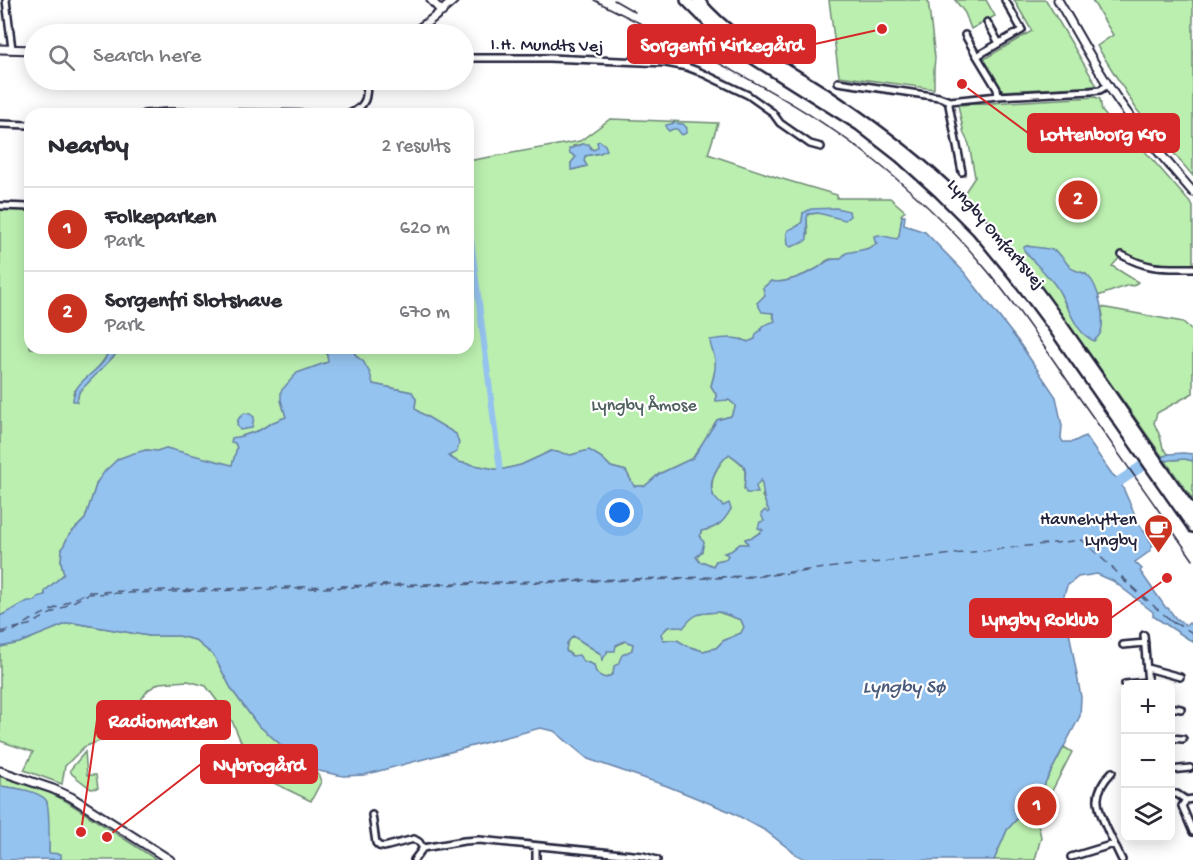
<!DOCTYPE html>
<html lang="en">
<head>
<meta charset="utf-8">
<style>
  :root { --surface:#fff; --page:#f7f7f7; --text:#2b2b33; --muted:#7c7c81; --line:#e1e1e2; --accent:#c8321e }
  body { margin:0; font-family:"Gochi Hand",sans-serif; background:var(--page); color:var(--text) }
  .controls { position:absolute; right:18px; bottom:18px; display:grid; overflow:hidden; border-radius:12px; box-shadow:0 3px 15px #0003 }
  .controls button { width:54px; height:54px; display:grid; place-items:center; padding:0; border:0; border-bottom:2px solid var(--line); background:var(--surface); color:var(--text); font:30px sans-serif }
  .you { position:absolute; left:620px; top:513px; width:21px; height:21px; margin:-15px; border:4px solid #fff; border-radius:50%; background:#1a73e8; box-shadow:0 0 0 9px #1a73e833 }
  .badge { display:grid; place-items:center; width:39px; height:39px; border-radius:50%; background:var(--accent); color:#fff; font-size:20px; font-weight:700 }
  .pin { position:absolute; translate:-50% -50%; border:3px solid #fff; box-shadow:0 2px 6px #0006 }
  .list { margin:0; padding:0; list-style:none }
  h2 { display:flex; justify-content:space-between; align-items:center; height:78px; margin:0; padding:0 24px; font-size:26px }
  h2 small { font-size:20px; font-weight:400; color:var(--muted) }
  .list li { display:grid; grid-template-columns:39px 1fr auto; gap:18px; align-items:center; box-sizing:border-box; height:84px; padding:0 24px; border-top:2px solid var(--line) }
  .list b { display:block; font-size:22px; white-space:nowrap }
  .list p { margin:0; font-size:20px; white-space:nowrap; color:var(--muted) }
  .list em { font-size:20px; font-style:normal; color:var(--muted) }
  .icon { flex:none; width:33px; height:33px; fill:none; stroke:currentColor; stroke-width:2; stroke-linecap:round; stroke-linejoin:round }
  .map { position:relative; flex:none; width:1193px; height:860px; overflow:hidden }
  .search { position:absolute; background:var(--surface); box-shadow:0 3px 15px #0003; left:24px; top:24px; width:450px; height:66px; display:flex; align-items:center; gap:15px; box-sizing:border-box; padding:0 21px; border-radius:33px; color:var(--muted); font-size:22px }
  .panel { position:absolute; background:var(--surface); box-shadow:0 3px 15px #0003; left:24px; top:108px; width:450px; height:246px; border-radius:18px }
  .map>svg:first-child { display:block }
  .green { fill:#bbefaf; stroke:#6e8875; stroke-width:1.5; fill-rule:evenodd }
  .water { fill:#95c3ef; stroke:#6783a7; stroke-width:1.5; fill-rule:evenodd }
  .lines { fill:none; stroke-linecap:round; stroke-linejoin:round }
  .stream { stroke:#6783a7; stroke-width:1.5 }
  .canal { stroke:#95c3ef; stroke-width:6 }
  .river { stroke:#95c3ef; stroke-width:10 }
  .ferry { stroke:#4a5a7a; stroke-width:1.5; stroke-dasharray:8 6; stroke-linecap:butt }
  .street-casing { stroke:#22223b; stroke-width:10 }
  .secondary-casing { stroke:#22223b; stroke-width:11 }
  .highway-casing { stroke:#22223b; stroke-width:14 }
  .street { stroke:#fff; stroke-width:5 }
  .secondary { stroke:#fff; stroke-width:7 }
  .highway { stroke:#fff; stroke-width:9 }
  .tram { stroke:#22223b; stroke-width:1.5 }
  .labels { text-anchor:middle; stroke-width:4.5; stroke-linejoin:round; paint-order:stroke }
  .street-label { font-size:18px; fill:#22223b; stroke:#fff }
  .park-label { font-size:18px; fill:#50605e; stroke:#fff }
  .poi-label { font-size:18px; fill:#22223b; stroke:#fff; text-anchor:end }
  .water-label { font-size:20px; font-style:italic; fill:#4a5a7a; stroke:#fff }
  .leader { fill:none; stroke:#d62828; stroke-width:2 }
  .callout-dot { fill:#d62828; stroke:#fff; stroke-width:2 }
  .callout { fill:#d62828; stroke:#d62828; stroke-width:2 }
  .callout-label { font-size:20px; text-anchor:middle; font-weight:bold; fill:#fff }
</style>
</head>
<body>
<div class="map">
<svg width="1193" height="860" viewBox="0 0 1193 860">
  <rect width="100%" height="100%" fill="#fff"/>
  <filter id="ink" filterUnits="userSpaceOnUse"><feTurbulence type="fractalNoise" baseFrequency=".0167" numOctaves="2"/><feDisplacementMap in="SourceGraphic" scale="12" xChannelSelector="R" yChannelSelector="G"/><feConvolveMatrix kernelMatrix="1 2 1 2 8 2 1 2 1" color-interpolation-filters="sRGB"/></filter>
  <g filter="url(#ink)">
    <path class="green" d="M829,0H928L935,58L934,69V89L839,76Z
      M955,0H986L995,16L971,29L965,13Z
      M1014,0H1046L1097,86L1003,91L984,59L1032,31Z
      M1092,0H1193V176L1137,110L1097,46L1113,35Z
      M1095,97L1100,99L1102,111L1107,117L1123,126L1193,206V265L1163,266L1141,263L1123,254L1112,266L1138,282L1133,286L1129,285L1098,296L1096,290L1086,274L1077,271L1072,269L1048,249L1036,248L1027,246L1046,274L1057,286L1067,308L1103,316L1101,307L1183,322L1192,330H1193V393L1157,413L1154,423L1160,436L1163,448L1174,460L1185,459L1193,461V500L1092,357L1023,263L963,195L975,177L969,144L964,134L958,105Z
      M610,119L718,123L708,154L779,178L837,195V198H890L905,211L901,215L902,216L899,237L897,239L875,238L877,243C873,247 843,259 838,259C834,260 832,258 828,260C825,261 823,264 821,266C810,273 783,285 771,281L763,288L775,321L762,330L755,339L748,342L742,339L714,355L716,367L711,386L716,394V400H729L735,405V408L731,416L717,420L693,458L659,474L645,486H634L626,471L611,467L602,458L589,450L571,455L551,451L521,465L500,470L458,462L448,456L450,454L456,434L419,412L415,408L416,399L412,392L372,384C368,363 361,364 351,348H468V161L580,141ZM583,144L594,150L598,147L600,153L585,156L584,161L587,166L572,170L571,163L576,157L570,153L573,146ZM849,211L808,214L807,218L808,235L788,245C787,234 795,229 802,222L803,213Z
      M0,208L30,209V348H108C108,364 83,379 73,393L77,401L79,392L116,354L117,348H326L328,362L298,373L281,400L286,417L271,423L260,430L242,436L235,443L237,448L232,466L166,448L157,451L146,450L118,459L97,482L85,519L69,535L62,549L61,562L64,574L45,591V595L38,597L35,601L0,616Z
      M729,454C748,468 746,466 744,489L755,486L761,479L764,493L762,496L770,511L764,518V530L753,537L745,539L748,544H740L731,551L726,559L716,561L713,566L704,562H700L696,557L702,551L700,538L701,531C717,528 723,523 731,509C701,500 711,470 729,454Z
      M718,612L741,620L744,627L741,633L723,641L716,648L703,651L687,646L677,640H663L661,634L668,627L676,626L683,627C695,612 699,613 718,612Z
      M74,623L149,636H179L195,640L214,656L232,690L257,724L302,763L314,770L319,776L321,782L311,801L274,783L249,760L232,721L206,686L188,681L159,683L148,690L121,727L110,737L84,747L65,766L62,784L24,770L33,752L0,741V647L19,643L66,624Z
      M573,636L601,654L602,659L607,651L625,641L633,644L632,650L618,664L613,674L606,678C598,676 595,673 594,665L572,656L566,650L567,643Z
      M1064,747L1072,752L1037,820L1041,837L1035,860H994L1007,830L1025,810L1037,801L1036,799L1043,794L1045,783Z
      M85,752L87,775H96L98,788L91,789L72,774L70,770Z
      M0,776L50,793L66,801L157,860H49L61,859L60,854H49L47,802L20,789L0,786Z"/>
    <path class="water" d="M674,123L683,124L687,128L686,133L682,135L677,129H673L669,131L666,128V125Z
      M600,141L605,145L607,150L600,153L585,156L584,161L587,166L571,170V163L576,157L570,153L569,149L583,144H589L591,149L594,150L598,147L597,142Z
      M836,208L849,211L850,216L845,220L818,213L808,214L807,218V239L804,242L791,247L788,245L787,233L788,230L798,226L802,222L803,213L811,209Z
      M902,216H905L904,225L925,232L964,272L1018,341L1056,397L1062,426L1061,438L1063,442H1073L1085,436L1112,474L1120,481L1138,522L1153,545L1149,552L1135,562L1142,569L1140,571L1166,608H1168L1177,620L1178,619L1186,626L1189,623L1193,626V642L1153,616V612L1113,581L1097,574L1078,577L1067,586L1063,599L1081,697L1080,716L1045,783L1043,794L1036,799L1037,801L1025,810L1007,830L994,860H807L797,855L766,831L731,812L667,786L588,759L554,731L540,728L364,775L343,776L314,770L302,763L257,724L232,690L214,656L195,640L179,636H149L74,623L66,624L19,643L0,647V616L28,601H35L38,597L45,595V591L64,574L61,562L62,549L69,535L85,519L97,482L105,471L118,459L131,454L146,450L157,451L166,448L232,465L237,448L235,443L231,442L232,438L242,436L260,430L271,423L286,417L281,400V391L297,373L328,362L326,348H351L357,357L363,361L370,373L373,384L412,392L416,399L415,408L419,412L456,434L459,443L457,452L448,456L458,462L500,470L521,465L551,451L571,455L589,450L602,458L611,467L626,471L634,486H645L659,474L693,458L717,420L731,416L735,408V405L729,400L716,401V394L711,386C714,375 717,366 714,355C712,349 710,346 710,340C723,338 736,336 748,342L755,339L756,334L761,330L762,326L775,321L773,313L762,312L757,303L765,295L763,288L771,281C783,285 807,274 818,268C822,265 826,261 830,260C832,259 837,259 840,259L846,253L871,248L877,243L875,242L874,236L879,235L897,239L899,236ZM729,454C733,457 738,460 742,464C750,472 741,484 746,493H758L756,486L761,480C765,493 761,498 769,511L768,513L765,510L761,514L764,521L760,522L758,528L763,530L761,532L753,537L745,539L748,544H740L731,551L724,553L728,555L726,559L716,561L713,566L704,562H700L696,557L702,551L704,542L700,538L701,531C717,528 723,523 731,509L729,503L723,506C720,503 715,499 713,495C707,480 719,463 729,454ZM719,612L741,620L744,627L741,633L723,641L716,648L703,651L687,646L677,640H663L661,634L668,627L676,626L683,628C695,612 700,613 719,612ZM573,636L601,654L602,660L607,653V651H615L616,645L625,641L633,644L632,650L622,655L618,664L614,666L613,674L606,678C598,676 595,673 594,665L583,661L579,655L572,656L566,651L567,643Z
      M1027,246C1036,248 1046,247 1055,251C1062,255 1065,262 1071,268C1076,272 1083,271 1088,276C1099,286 1106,320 1100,334C1098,337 1096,339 1094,341C1073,332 1068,302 1055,285C1046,272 1033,263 1024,250V247Z
      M108,348H117L116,354L79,392L77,401H73C73,377 108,371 108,348Z
      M245,413L250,414L254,417L252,428L240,430C234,424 238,417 245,413Z
      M1183,453L1193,454V461L1185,459L1170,460L1168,461L1166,460L1163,461L1161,457L1169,454Z
      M0,786C13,788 37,790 46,800C50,806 49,844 49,853L61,854V859L0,860Z"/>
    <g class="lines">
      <path class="stream" d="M468,253L473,254"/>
      <path class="canal" d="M468,216L500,470"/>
      <path class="river" d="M1120,481L1142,466"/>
      <path class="ferry" d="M1121,578L1146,601
        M1168,619L1179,627
        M23,626L29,625L88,594L752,577L808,571
        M0,632L19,627
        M0,634L13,631L31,620L88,592L753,576L1082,540L1156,608L1173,622L1193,633"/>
      <defs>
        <path id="street" d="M6,0L12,49
          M987,22L999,43
          M965,35L977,56
          M464,58H549L666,63L687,67L700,72L748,95L772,112L780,123L810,144L821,147
          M838,82L939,97L950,101L998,96L1091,91L1100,90L1108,85
          M998,96L997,89L977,56L1022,30L1005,0
          M950,101L949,105L962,172
          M144,114L169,112L313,114
          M349,114C367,106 367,97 367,80
          M0,124L30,125
          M0,206L30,207
          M1122,255C1148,270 1164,268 1193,268
          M1144,635L1148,684
          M1123,645L1145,643
          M1147,668L1180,677
          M1125,684L1148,682
          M1170,707L1181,709
          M1170,738L1183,739
          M1170,770L1190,768
          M1112,772C1092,793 1096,805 1107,829C1112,839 1117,850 1122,860
          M1170,794H1177L1186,800
          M1193,799L1186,800L1182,806L1193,832
          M372,815L376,843L379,846L384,847L414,839L419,842L423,848
          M536,846V860
          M1071,857L1114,844
          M414,860L423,848L464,841L479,840L643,856L657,860"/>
        <path id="secondary" d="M431,0L442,12
          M1058,0C1078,34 1097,70 1120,103C1142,134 1168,163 1193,192
          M409,34C425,26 440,13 454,0
          M0,49L34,50
          M0,771L53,789L71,797L170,860"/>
        <path id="highway" d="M686,0L722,36L751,57L859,125L900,157L940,193L977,230L1019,281L1051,324L1193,527
          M698,0C731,40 779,64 821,91C865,120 906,150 944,185C999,236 1044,299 1087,361C1122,412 1158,462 1193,513"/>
      </defs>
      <use href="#street" class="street-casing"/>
      <use href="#secondary" class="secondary-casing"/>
      <use href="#highway" class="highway-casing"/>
      <use href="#street" class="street"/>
      <use href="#secondary" class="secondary"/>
      <use href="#highway" class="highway"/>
      <path class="tram" d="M594,0C687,48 787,92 870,157C914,192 955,231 990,274C1022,313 1050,355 1078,396C1117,451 1155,505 1193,560
        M614,0L635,12"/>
    </g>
  </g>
  <defs>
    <symbol id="cafe-pin" viewBox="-11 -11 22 30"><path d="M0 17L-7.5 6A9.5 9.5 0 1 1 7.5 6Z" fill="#c8321e" stroke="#fff"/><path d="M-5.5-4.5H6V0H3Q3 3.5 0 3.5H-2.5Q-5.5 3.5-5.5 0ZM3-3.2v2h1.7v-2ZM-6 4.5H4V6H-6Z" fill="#fff"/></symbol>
  </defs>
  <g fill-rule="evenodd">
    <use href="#cafe-pin" x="1142" y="512" width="33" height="45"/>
  </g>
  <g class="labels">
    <g class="street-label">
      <text transform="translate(547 44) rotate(1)" y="6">I.H. Mundts Vej</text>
      <text transform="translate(997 233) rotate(49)" y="6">Lyngby Omfartsvej</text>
    </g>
    <g class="park-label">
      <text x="644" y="410">Lyngby Åmose</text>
    </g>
    <g class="poi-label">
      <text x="1137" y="524">Havnehytten<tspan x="1137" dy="21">Lyngby</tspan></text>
    </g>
    <g class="water-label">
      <text x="904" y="692">Lyngby Sø</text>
    </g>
  </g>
  <path class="leader" d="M882 29L815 44M962 84L1028 133M1167 578L1111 618M81 832L97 720M107 837L201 764"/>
  <g class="callout-dot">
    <circle cx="882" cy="29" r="6"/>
    <circle cx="962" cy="84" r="6"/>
    <circle cx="1167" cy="578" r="6"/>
    <circle cx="81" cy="832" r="6"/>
    <circle cx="107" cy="837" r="6"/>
  </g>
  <g class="callout">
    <rect x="628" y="25" width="187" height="38" rx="6"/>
    <rect x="1028" y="114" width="151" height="38" rx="6"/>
    <rect x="970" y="599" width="141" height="38" rx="6"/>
    <rect x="97" y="701" width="133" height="38" rx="6"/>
    <rect x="201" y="745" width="116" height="38" rx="6"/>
  </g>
  <g class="callout-label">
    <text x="722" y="51">Sorgenfri Kirkegård</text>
    <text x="1103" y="140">Lottenborg Kro</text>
    <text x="1040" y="625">Lyngby Roklub</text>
    <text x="163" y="727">Radiomarken</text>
    <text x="259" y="771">Nybrogård</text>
  </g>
</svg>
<div class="controls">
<button>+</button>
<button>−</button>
<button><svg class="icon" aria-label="layers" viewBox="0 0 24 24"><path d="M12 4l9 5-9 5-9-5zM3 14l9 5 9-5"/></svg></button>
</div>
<div class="you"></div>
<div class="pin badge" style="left:1037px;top:806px">1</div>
<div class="pin badge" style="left:1078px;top:200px">2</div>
<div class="search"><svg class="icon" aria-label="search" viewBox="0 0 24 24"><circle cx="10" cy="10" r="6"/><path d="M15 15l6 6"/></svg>Search here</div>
<section class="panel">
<h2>Nearby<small>2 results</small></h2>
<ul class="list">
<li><span class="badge">1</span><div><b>Folkeparken</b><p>Park</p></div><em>620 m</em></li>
<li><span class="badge">2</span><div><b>Sorgenfri Slotshave</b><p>Park</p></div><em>670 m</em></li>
</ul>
</section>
</div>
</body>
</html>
